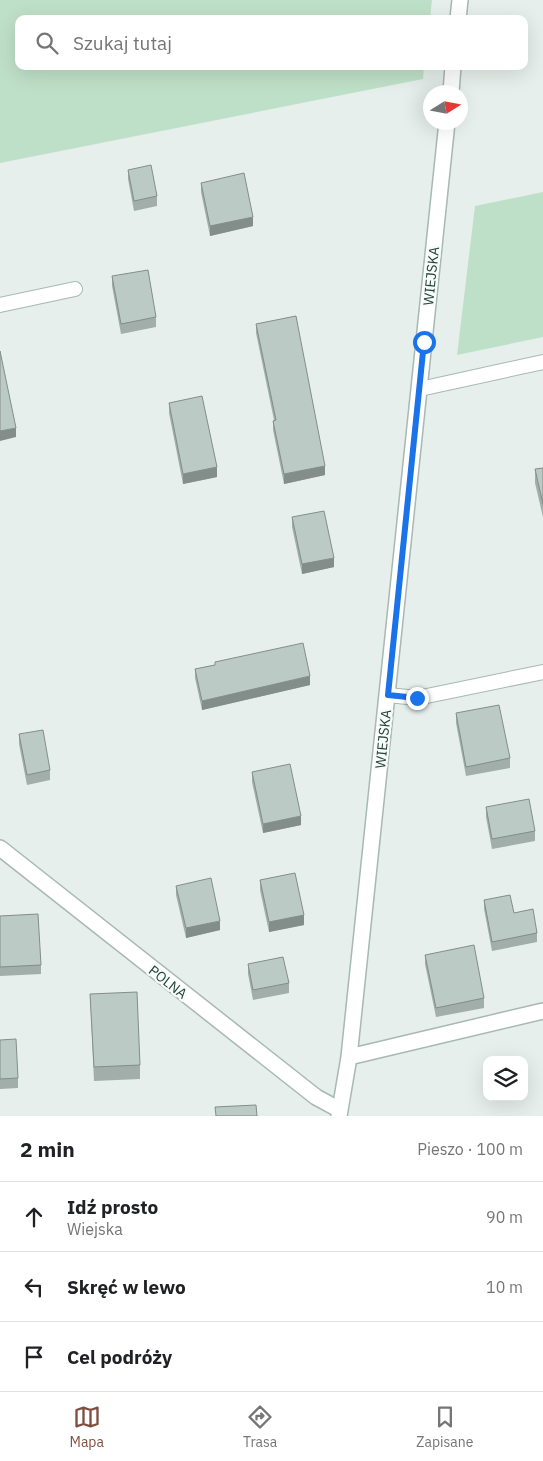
<!DOCTYPE html>
<html lang="pl">
<head>
<meta charset="utf-8">
<style>
  :root { --surface:#fff; --page:#f2f2f2; --text:#202124; --muted:#757577; --line:#e0e0e0; --accent:#7f4e3f }
  body { margin:0; font-family:"IBM Plex Sans",sans-serif; background:var(--page); color:var(--text) }
  .controls { position:absolute; right:15px; bottom:15px; display:grid; overflow:hidden; border-radius:10px; box-shadow:0 5px 20px #0002 }
  .controls button { width:45px; height:45px; display:grid; place-items:center; padding:0; border:0; border-bottom:1px solid var(--line); background:var(--surface); color:var(--text); font:25px sans-serif }
  .compass { position:absolute; left:423px; top:85px; width:45px; height:45px; border-radius:50%; background:var(--surface); box-shadow:0 5px 20px #0002; rotate:79deg }
  .stop { position:absolute; width:15px; height:15px; margin:-11px; border:4px solid #1a73e8; border-radius:50%; background:#fff }
  .stop.end { background:#1a73e8; border-color:#fff; box-shadow:0 1px 5px #0008 }
  .list { margin:0; padding:0; list-style:none }
  h2 { display:flex; justify-content:space-between; align-items:center; height:65px; margin:0; padding:0 20px; font-size:21px }
  h2 small { font-size:16px; font-weight:400; color:var(--muted) }
  .list li { display:grid; grid-template-columns:32px 1fr auto; gap:15px; align-items:center; box-sizing:border-box; height:70px; padding:0 20px; border-top:1px solid var(--line) }
  .list b { display:block; font-size:19px; white-space:nowrap }
  .list p { margin:0; font-size:16px; white-space:nowrap; color:var(--muted) }
  .list em { font-size:16px; font-style:normal; color:var(--muted) }
  .icon { flex:none; width:28px; height:28px; fill:none; stroke:currentColor; stroke-width:2; stroke-linecap:round; stroke-linejoin:round }
  .map { position:relative; flex:none; width:543px; height:1116px; overflow:hidden }
  .search { position:absolute; background:var(--surface); box-shadow:0 5px 20px #0002; left:15px; right:15px; top:15px; height:55px; display:flex; align-items:center; gap:12px; box-sizing:border-box; padding:0 18px; border-radius:10px; color:var(--muted); font-size:19px }
  .sheet { height:275px; background:var(--surface) }
  nav { display:flex; justify-content:space-around; align-items:center; box-sizing:border-box; height:70px; border-top:1px solid var(--line); background:var(--surface); font-size:14px; color:var(--muted) }
  nav a { display:grid; justify-items:center; gap:2px }
  nav .on { color:var(--accent) }
  .map>svg:first-child { display:block }
  .green { fill:#bfe0c8 }
  .lines { fill:none; stroke-linecap:round; stroke-linejoin:round }
  .service-casing { stroke:#a8b8b2; stroke-width:16 }
  .minor-casing { stroke:#a8b8b2; stroke-width:18 }
  .service { stroke:#fff; stroke-width:14 }
  .minor { stroke:#fff; stroke-width:15 }
  .wall { fill:#a1aea9 }
  .shaded-wall { fill:#838d89 }
  .building { fill:#bbcac4; stroke:#838d89 }
  .route { stroke:#1a73e8; stroke-width:6 }
  .labels { text-anchor:middle; stroke-width:4.5; stroke-linejoin:round; paint-order:stroke }
  .street-label { font-size:14px; fill:#24423a; stroke:#f7fbf9 }
</style>
</head>
<body>
<div class="map">
<svg width="543" height="1116" viewBox="0 0 543 1116">
  <rect width="100%" height="100%" fill="#e6efeb"/>
  <path class="green" d="M0,0H432L430,19H19V66H424L423,79L0,163Z
    M543,192V337L457,355L475,206Z"/>
  <g class="lines">
    <defs>
      <path id="service" d="M0,305L75,289
        M420,389L543,362
        M388,695L417,698L543,672"/>
      <path id="minor" d="M458,19L460,0
        M451,92L453,66
        M0,848L316,1097L340,1110
        M349,1057L543,1011
        M339,1116L349,1057L447,122"/>
    </defs>
    <use href="#service" class="service-casing"/>
    <use href="#minor" class="minor-casing"/>
    <use href="#service" class="service"/>
    <use href="#minor" class="minor"/>
  </g>
  <path class="wall" d="M128,170L157,196V206L134,211L128,179Z
    M201,183L253,226L210,236L201,192Z
    M112,276L156,317V327L121,334L112,286Z
    M256,324L325,475L284,484L273,430V421L274,420L256,333Z
    M169,403L217,477L183,484L169,413Z
    M543,468V517L535,483V469Z
    M292,517L334,567L302,574L292,527Z
    M215,662L310,685L202,710L195,678V669L215,665Z
    M456,713L510,758V768L466,776L456,723Z
    M19,734L50,770V780L27,785L19,744Z
    M252,772L301,825L263,833L252,782Z
    M486,807L535,831V841L492,849L486,817Z
    M260,880L304,925L269,932L260,890Z
    M176,886L220,930L186,938L176,895Z
    M484,900L514,913L537,933V942L492,951L484,909Z
    M0,916L41,965V974L0,976Z
    M425,955L484,998V1008L436,1017L425,964Z
    M248,964L289,983V993L253,1000L248,974Z
    M90,994L140,1065V1079L94,1081Z
    M0,1040L18,1078V1088L0,1089Z"/>
  <path class="shaded-wall" d="M253,217V226L210,236V226Z
    M16,428V437L0,441V431Z
    M325,466V475L284,484V474Z
    M217,467V477L183,484V474Z
    M334,558V567L302,574V564Z
    M310,676V685L202,710V701Z
    M301,816V825L263,833V824Z
    M304,915V925L269,932V922Z
    M220,921V930L186,938V928Z"/>
  <path class="building" d="M151,165L157,196L134,201L128,170Z
    M244,173L253,217L210,226L201,183Z
    M148,270L156,317L121,324L112,276Z
    M296,316L325,466L284,474L273,421L276,420L256,324Z
    M0,351L16,428L0,431Z
    M202,396L217,467L183,474L169,403Z
    M543,468V504L535,469Z
    M324,511L334,558L302,564L292,517Z
    M303,643L310,676L202,701L195,669L215,665V662Z
    M499,705L510,758L466,767L456,713Z
    M43,730L50,770L27,775L19,734Z
    M290,764L301,816L263,824L252,772Z
    M529,799L535,831L492,839L486,807Z
    M295,873L304,915L269,922L260,880Z
    M211,878L220,921L186,928L176,886Z
    M510,895L514,913L533,909L537,933L492,942L484,900Z
    M38,914L41,965L0,967V916Z
    M474,945L484,998L436,1008L425,955Z
    M283,957L289,983L253,990L248,964Z
    M137,992L140,1065L94,1067L90,994Z
    M16,1039L18,1078L0,1079V1040Z
    M256,1105L257,1116H216L215,1107Z"/>
  <g class="lines">
    <path class="route" d="M417,698L388,695L424,342"/>
  </g>
  <g class="labels">
    <g class="street-label">
      <text transform="translate(431 276) rotate(-84)" y="5">WIEJSKA</text>
      <text transform="translate(383 739) rotate(-84)" y="5">WIEJSKA</text>
      <text transform="translate(168 982) rotate(38)" y="5">POLNA</text>
    </g>
  </g>
</svg>
<div class="controls">
<button><svg class="icon" aria-label="layers" viewBox="0 0 24 24"><path d="M12 4l9 5-9 5-9-5zM3 14l9 5 9-5"/></svg></button>
</div>
<svg class="compass" viewBox="-18 -18 36 36"><path d="M0-13l5 13h-10z" fill="#e53935"/><path d="M0 13l5-13h-10z" fill="#757577"/></svg>
<div class="stop" style="left:424px;top:342px"></div>
<div class="stop end" style="left:417px;top:698px"></div>
<div class="search"><svg class="icon" aria-label="search" viewBox="0 0 24 24"><circle cx="10" cy="10" r="6"/><path d="M15 15l6 6"/></svg>Szukaj tutaj</div>
</div>
<section class="sheet">
<h2>2 min<small>Pieszo · 100 m</small></h2>
<ul class="list">
<li><svg class="icon" aria-label="ahead" viewBox="0 0 24 24"><path d="M12 20V5M6 11l6-6 6 6"/></svg><div><b>Idź prosto</b><p>Wiejska</p></div><em>90 m</em></li>
<li><svg class="icon" aria-label="left" viewBox="0 0 24 24"><path d="M17 20v-9H6M10 6l-5 5 5 5"/></svg><div><b>Skręć w lewo</b></div><em>10 m</em></li>
<li><svg class="icon" aria-label="arrive" viewBox="0 0 24 24"><path d="M6 21V4h12l-3 4 3 4H6"/></svg><div><b>Cel podróży</b></div></li>
</ul>
</section>
<nav>
<a class="on"><svg class="icon" aria-label="map" viewBox="0 0 24 24"><path d="M3 6l6-2 6 2 6-2v14l-6 2-6-2-6 2zM9 4v14M15 6v14"/></svg>Mapa</a>
<a><svg class="icon" aria-label="directions" viewBox="0 0 24 24"><path d="M12 3l9 9-9 9-9-9zM9 14v-3h6M13 9l2 2-2 2"/></svg>Trasa</a>
<a><svg class="icon" aria-label="saved" viewBox="0 0 24 24"><path d="M7 4h10v16l-5-4-5 4z"/></svg>Zapisane</a>
</nav>
</body>
</html>
